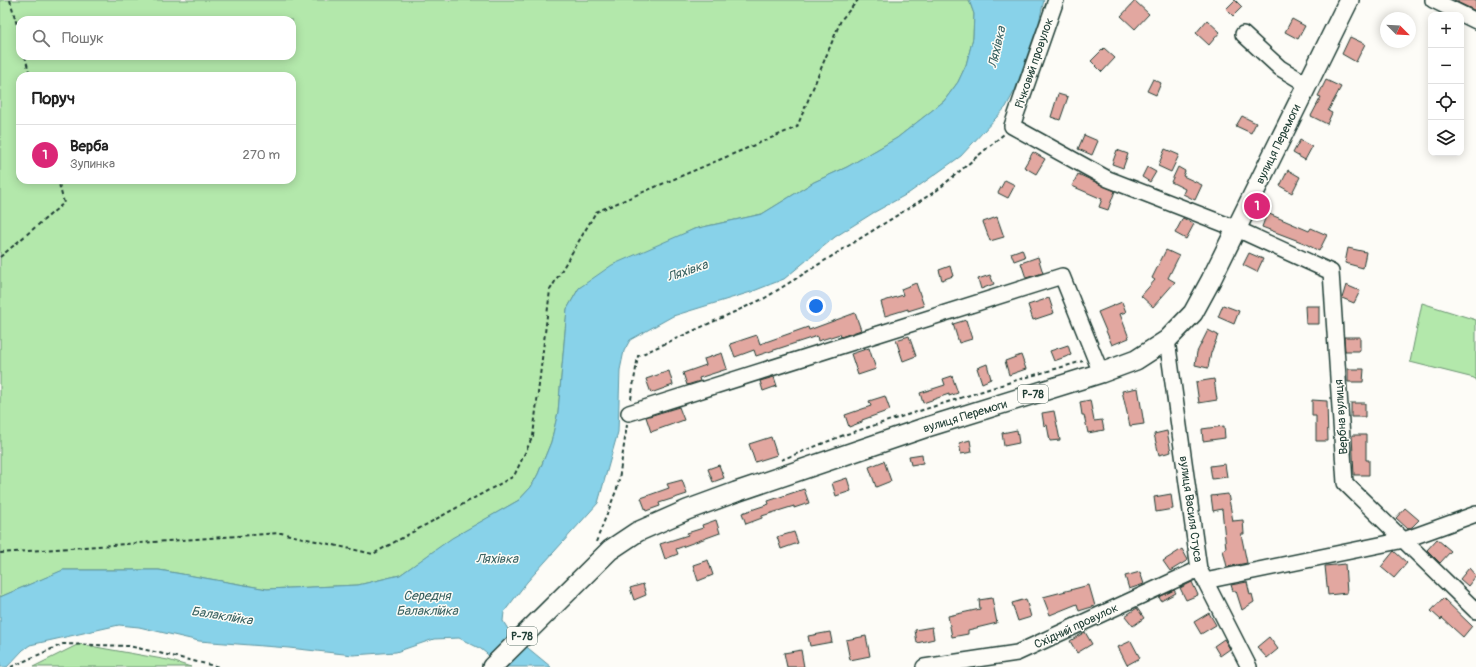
<!DOCTYPE html>
<html lang="uk">
<head>
<meta charset="utf-8">
<style>
  :root { --surface:#fff; --page:#f6f6f6; --text:#222; --muted:#767676; --line:#e0e0e0; --accent:#db2777 }
  body { margin:0; font-family:Pangolin,sans-serif; background:var(--page); color:var(--text) }
  .controls { position:absolute; right:12px; top:12px; display:grid; overflow:hidden; border-radius:8px; box-shadow:0 2px 10px #0003 }
  .controls button { width:36px; height:36px; display:grid; place-items:center; padding:0; border:0; border-bottom:1px solid var(--line); background:var(--surface); color:var(--text); font:20px sans-serif }
  .compass { position:absolute; left:1380px; top:12px; width:36px; height:36px; border-radius:50%; background:var(--surface); box-shadow:0 2px 10px #0003; rotate:114deg }
  .you { position:absolute; left:816px; top:306px; width:14px; height:14px; margin:-10px; border:3px solid #fff; border-radius:50%; background:#1a73e8; box-shadow:0 0 0 6px #1a73e833 }
  .badge { display:grid; place-items:center; width:26px; height:26px; border-radius:50%; background:var(--accent); color:#fff; font-size:13px; font-weight:700 }
  .pin { position:absolute; translate:-50% -50%; border:2px solid #fff; box-shadow:0 1px 4px #0006 }
  .list { margin:0; padding:0; list-style:none }
  h2 { display:flex; justify-content:space-between; align-items:center; height:52px; margin:0; padding:0 16px; font-size:17px }
  h2 small { font-size:13px; font-weight:400; color:var(--muted) }
  .list li { display:grid; grid-template-columns:26px 1fr auto; gap:12px; align-items:center; box-sizing:border-box; height:60px; padding:0 16px; border-top:1px solid var(--line) }
  .list b { display:block; font-size:15px; white-space:nowrap }
  .list p { margin:0; font-size:13px; white-space:nowrap; color:var(--muted) }
  .list em { font-size:13px; font-style:normal; color:var(--muted) }
  .icon { flex:none; width:22px; height:22px; fill:none; stroke:currentColor; stroke-width:2; stroke-linecap:round; stroke-linejoin:round }
  .map { position:relative; flex:none; width:1476px; height:667px; overflow:hidden }
  .search { position:absolute; background:var(--surface); box-shadow:0 2px 10px #0003; left:16px; top:16px; width:280px; height:44px; display:flex; align-items:center; gap:10px; box-sizing:border-box; padding:0 14px; border-radius:12px; color:var(--muted); font-size:15px }
  .panel { position:absolute; background:var(--surface); box-shadow:0 2px 10px #0003; left:16px; top:72px; width:280px; height:112px; border-radius:12px }
  .map>svg:first-child { display:block }
  .green { fill:#b3e8ab; stroke:#699270; fill-rule:evenodd }
  .water { fill:#88d2e9; stroke:#5e96a1 }
  .building { fill:#e2a7a0; stroke:#1f3d34 }
  .lines { fill:none; stroke-linecap:round; stroke-linejoin:round }
  .minor-casing { stroke:#1f3d34; stroke-width:18 }
  .major-casing { stroke:#1f3d34; stroke-width:22 }
  .path { stroke:#1f3d34; stroke-width:2; stroke-dasharray:4 3; stroke-linecap:butt }
  .minor { stroke:#fdfcf7; stroke-width:15 }
  .major { stroke:#fdfcf7; stroke-width:19 }
  .labels { text-anchor:middle; stroke-width:3; stroke-linejoin:round; paint-order:stroke }
  .shield { fill:#fdfcf7; stroke:#62766e; stroke-width:1 }
  .shield-label { font-size:11px; font-weight:bold; fill:#1f3d34 }
  .street-label { font-size:12px; fill:#1f3d34; stroke:#fdfcf7 }
  .water-label { font-size:13px; font-style:italic; fill:#396261; stroke:#fdfcf7 }
</style>
</head>
<body>
<div class="map">
<svg width="1476" height="667" viewBox="0 0 1476 667">
  <rect width="100%" height="100%" fill="#fdfcf7"/>
  <filter id="ink" filterUnits="userSpaceOnUse"><feTurbulence type="fractalNoise" baseFrequency=".025" numOctaves="2"/><feDisplacementMap in="SourceGraphic" scale="8" xChannelSelector="R" yChannelSelector="G"/><feConvolveMatrix kernelMatrix="1 2 1 2 8 2 1 2 1" color-interpolation-filters="sRGB"/></filter>
  <g filter="url(#ink)">
    <path class="green" d="M0,0H969L974,14L973,38L966,65L958,82L944,101L897,138L847,167L814,182L762,214L694,229L579,288L567,309L558,412L551,442L538,474L531,487L519,500L453,538L400,575L358,585L267,589L159,570H64L0,597ZM20,20H292V56H20ZM20,76H292V180H20Z
      M1422,303L1476,320V381L1474,378L1410,362Z
      M79,644L168,660L191,667H33Z"/>
    <path class="water" d="M969,0H1044L1039,22L1015,90L1006,107L961,156L909,193L873,213L835,237L784,279L751,292L673,316L630,340L624,351L620,370L618,432L598,503L527,582L504,612L503,621L511,634L551,667H503L481,649L459,638L434,639L396,652L353,655L289,648L199,641L139,627L119,625L30,645L23,650L7,667H0V597L63,570H159L267,589L358,585L400,575L452,538L519,500L531,487L538,474L551,442L558,412L567,309L579,288L612,265L694,229L762,214L814,182L847,167L897,138L944,101L958,82L966,65L973,38L974,14Z"/>
    <path class="building" d="M1235,0L1242,7L1233,16L1226,9Z
      M1454,0H1476V11L1459,3Z
      M1135,1L1149,14L1135,29L1121,16Z
      M1292,19L1305,26L1298,39L1285,32Z
      M1207,20L1220,32L1209,45L1196,33Z
      M1350,37L1365,44L1356,62L1342,54Z
      M1104,48L1115,58L1102,72L1091,61Z
      M1153,79L1161,83L1156,95L1147,91Z
      M1326,80L1341,87L1328,111L1332,113L1327,124L1311,116L1321,97L1318,96Z
      M1058,94L1068,97L1060,120L1051,117Z
      M1242,116L1256,123L1251,133L1236,126Z
      M1084,135L1098,141L1092,155L1078,149Z
      M1300,140L1312,147L1305,160L1293,153Z
      M1165,149L1179,155L1171,172L1158,166Z
      M1117,150L1128,154L1123,168L1112,164Z
      M1033,152L1045,159L1036,174L1024,167Z
      M1147,167L1156,172L1150,182L1142,177Z
      M1178,167L1185,171L1183,176L1202,185L1195,200L1183,194L1185,189L1171,182Z
      M1288,170L1300,177L1292,193L1280,186Z
      M1078,174L1115,191L1108,210L1099,207L1102,199L1072,186Z
      M1005,180L1015,185L1008,198L998,193Z
      M1267,213L1309,231L1311,228L1327,235L1319,251L1304,243L1262,227Z
      M997,217L1004,237L990,241L983,222Z
      M1183,218L1194,224L1186,239L1175,233Z
      M1348,248L1366,252L1363,268L1345,263Z
      M1022,249L1025,257L1014,261L1011,253Z
      M1166,250L1179,256L1168,278L1175,282L1153,307L1141,296L1155,280L1152,278Z
      M1249,253L1263,259L1257,272L1243,265Z
      M1038,257L1043,273L1026,278L1021,263Z
      M950,266L953,276L942,280L939,270Z
      M990,275L994,284L981,289L978,279Z
      M916,283L924,306L908,311V309L885,316L881,302L903,295L901,289Z
      M1346,285L1360,291L1354,303L1342,298Z
      M1049,298L1054,313L1033,320L1028,305Z
      M1122,302L1126,312L1120,314L1129,338L1112,345L1098,312Z
      M1223,305L1239,311L1234,324L1218,317Z
      M1305,306H1319V324H1306Z
      M855,313L861,330L841,337L840,334L818,341L817,336L756,356L754,350L735,357L730,344L757,335L760,344L808,327L809,330Z
      M966,320L972,339L959,343L953,324Z
      M1208,330L1218,335L1211,353L1208,368L1195,365L1197,352Z
      M909,336L916,356L903,361L896,340Z
      M1344,337H1360V351H1345Z
      M1068,345L1071,355L1054,361L1050,351Z
      M869,348L876,369L858,375L851,354Z
      M722,353L727,369L699,378L700,381L687,385L683,373L706,365L704,359Z
      M1021,355L1026,369L1009,375L1005,361Z
      M987,364L991,379L982,383L977,368Z
      M1348,369H1364L1363,382H1348Z
      M669,371L673,385L651,393L646,379Z
      M952,376L958,393L949,396V394L923,403L920,393L945,385L943,379Z
      M774,377L777,386L763,391L760,381Z
      M1214,379L1217,400L1199,403L1196,382Z
      M1138,388L1144,424L1130,426L1122,391Z
      M885,396L890,410L862,420V422L849,427L845,415L871,406L869,401Z
      M1090,400L1094,421L1102,420L1104,430L1088,433L1084,415H1082L1080,402Z
      M1312,400L1327,401L1328,441H1316V416H1312Z
      M1351,403H1365V417H1351Z
      M679,407L684,420L651,432L646,417Z
      M1054,411L1060,440L1050,441L1047,425L1044,426L1042,413Z
      M1224,426L1225,438L1203,441L1202,429Z
      M1017,430L1019,443L1004,446L1002,433Z
      M1167,431L1171,452L1159,455L1154,434Z
      M1352,435H1366V460H1369V475H1354Z
      M771,437L777,455L755,462L749,444Z
      M970,440L972,452L961,454L959,443Z
      M922,454L923,463L911,465L909,456Z
      M884,461L891,481L876,487L869,467Z
      M1225,464L1227,477L1212,479L1210,466Z
      M719,465L724,478L713,482L708,469Z
      M847,478L851,491L836,496L832,483Z
      M682,480L687,494L659,503L660,506L646,511L641,498L669,488L667,484Z
      M804,489L809,503L794,508V506L762,516V518L746,524L742,513L769,504L768,501Z
      M1171,494L1173,509L1156,512L1154,497Z
      M1228,494L1233,521L1243,520L1244,534H1241L1247,563L1227,567L1223,550L1226,549L1222,509L1213,511L1211,496Z
      M1405,508L1419,520L1412,527L1408,529L1396,518Z
      M716,520L720,533L676,549L678,554L665,559L660,544L688,535L687,533L703,528L702,525Z
      M794,532L798,543L781,549L777,537Z
      M1437,539L1451,551L1440,563L1427,550Z
      M1182,549L1188,560L1170,571L1163,561Z
      M1394,551L1407,563L1394,578L1381,567Z
      M708,560L713,575L698,581L693,565Z
      M1345,564L1347,593L1328,595L1325,566Z
      M1469,568L1476,576L1468,586L1460,579Z
      M1140,572L1144,584L1129,589L1125,576Z
      M1192,582L1198,595L1186,600L1180,588Z
      M1247,582L1250,595L1252,594L1254,602L1242,610L1236,591H1233L1231,585Z
      M643,584L646,595L634,600L630,588Z
      M1089,585L1095,606L1079,611L1077,604L1050,615L1043,597Z
      M1174,590L1176,593L1161,601L1159,597Z
      M992,598L997,623L968,630V634L952,637L948,616L980,609L979,600Z
      M1443,598L1472,626L1463,637L1442,618L1441,620L1431,611Z
      M1026,599L1031,617L1018,621L1012,603Z
      M1137,608L1144,618L1133,626L1125,616Z
      M1209,613L1216,625L1201,634L1194,622Z
      M932,627L934,639L917,643L915,630Z
      M830,632L832,642L810,646L808,636Z
      M1085,632L1092,644L1077,653L1070,641Z
      M866,636L870,656L850,660L846,640Z
      M1269,637L1278,649L1267,658L1257,647Z
      M1224,639L1230,649L1220,656L1214,646Z
      M1131,641L1140,658L1127,665L1118,647Z
      M801,650L804,667H787L784,653Z"/>
    <g class="lines">
      <defs>
        <path id="minor" d="M1056,0L1012,126L1108,179L1237,229L1331,272L1345,483L1476,611
          M1433,0L1476,21
          M1243,34L1280,68L1308,85
          M1167,340L1199,569L1249,667
          M629,413L1062,276L1101,373
          M1205,581L1404,540L1476,514
          M924,667L1017,653L1199,569"/>
        <path id="major" d="M492,667L610,550L637,532L687,510L736,492L924,428L1101,373L1136,360L1167,340L1193,313L1211,280L1349,0"/>
      </defs>
      <use href="#minor" class="minor-casing"/>
      <use href="#major" class="major-casing"/>
      <path class="path" d="M10,0L20,36
        M25,56L30,76
        M0,257L64,203L58,180
        M631,399L638,356L765,298L936,191L1004,134
        M781,460L844,435L1017,380L1083,361
        M596,542L618,486L627,425
        M0,553L281,533L373,554L514,476L533,436L550,290L596,212L797,127L841,20L858,0
        M11,667L63,644L129,646L219,667"/>
      <use href="#minor" class="minor"/>
      <use href="#major" class="major"/>
    </g>
  </g>
  <g class="labels">
    <g class="shield">
      <rect x="1018" y="385" width="30" height="18" rx="3"/>
      <rect x="507" y="627" width="30" height="18" rx="3"/>
    </g>
    <g class="shield-label">
      <text x="1033" y="398">Р-78</text>
      <text x="522" y="640">Р-78</text>
    </g>
    <g class="street-label">
      <text transform="translate(1034 63) rotate(-71)" y="4">Річковий провулок</text>
      <text transform="translate(1278 144) rotate(-64)" y="4">вулиця Перемоги</text>
      <text transform="translate(965 416) rotate(-17)" y="4">вулиця Перемоги</text>
      <text transform="translate(1341 417) rotate(-94)" y="4">Вербна вулиця</text>
      <text transform="translate(1191 509) rotate(82)" y="4">вулиця Василя Стуса</text>
      <text transform="translate(1076 626) rotate(-25)" y="4">Східний провулок</text>
    </g>
    <g class="water-label">
      <text transform="translate(996 47) rotate(-77)" y="5">Ляхівка</text>
      <text transform="translate(687 270) rotate(-19)" y="5">Ляхівка</text>
      <text x="497" y="563">Ляхівка</text>
      <text x="427" y="600">Середня<tspan x="427" dy="15">Балаклійка</tspan></text>
      <text transform="translate(222 615) rotate(9)" y="5">Балаклійка</text>
    </g>
  </g>
</svg>
<div class="controls">
<button>+</button>
<button>−</button>
<button><svg class="icon" aria-label="locate" viewBox="0 0 24 24"><circle cx="12" cy="12" r="6"/><path d="M12 2v4M12 18v4M2 12h4M18 12h4"/></svg></button>
<button><svg class="icon" aria-label="layers" viewBox="0 0 24 24"><path d="M12 4l9 5-9 5-9-5zM3 14l9 5 9-5"/></svg></button>
</div>
<svg class="compass" viewBox="-18 -18 36 36"><path d="M0-13l5 13h-10z" fill="#e53935"/><path d="M0 13l5-13h-10z" fill="#767676"/></svg>
<div class="you"></div>
<div class="pin badge" style="left:1257px;top:206px">1</div>
<div class="search"><svg class="icon" aria-label="search" viewBox="0 0 24 24"><circle cx="10" cy="10" r="6"/><path d="M15 15l6 6"/></svg>Пошук</div>
<section class="panel">
<h2>Поруч<small></small></h2>
<ul class="list">
<li><span class="badge">1</span><div><b>Верба</b><p>Зупинка</p></div><em>270 m</em></li>
</ul>
</section>
</div>
</body>
</html>
